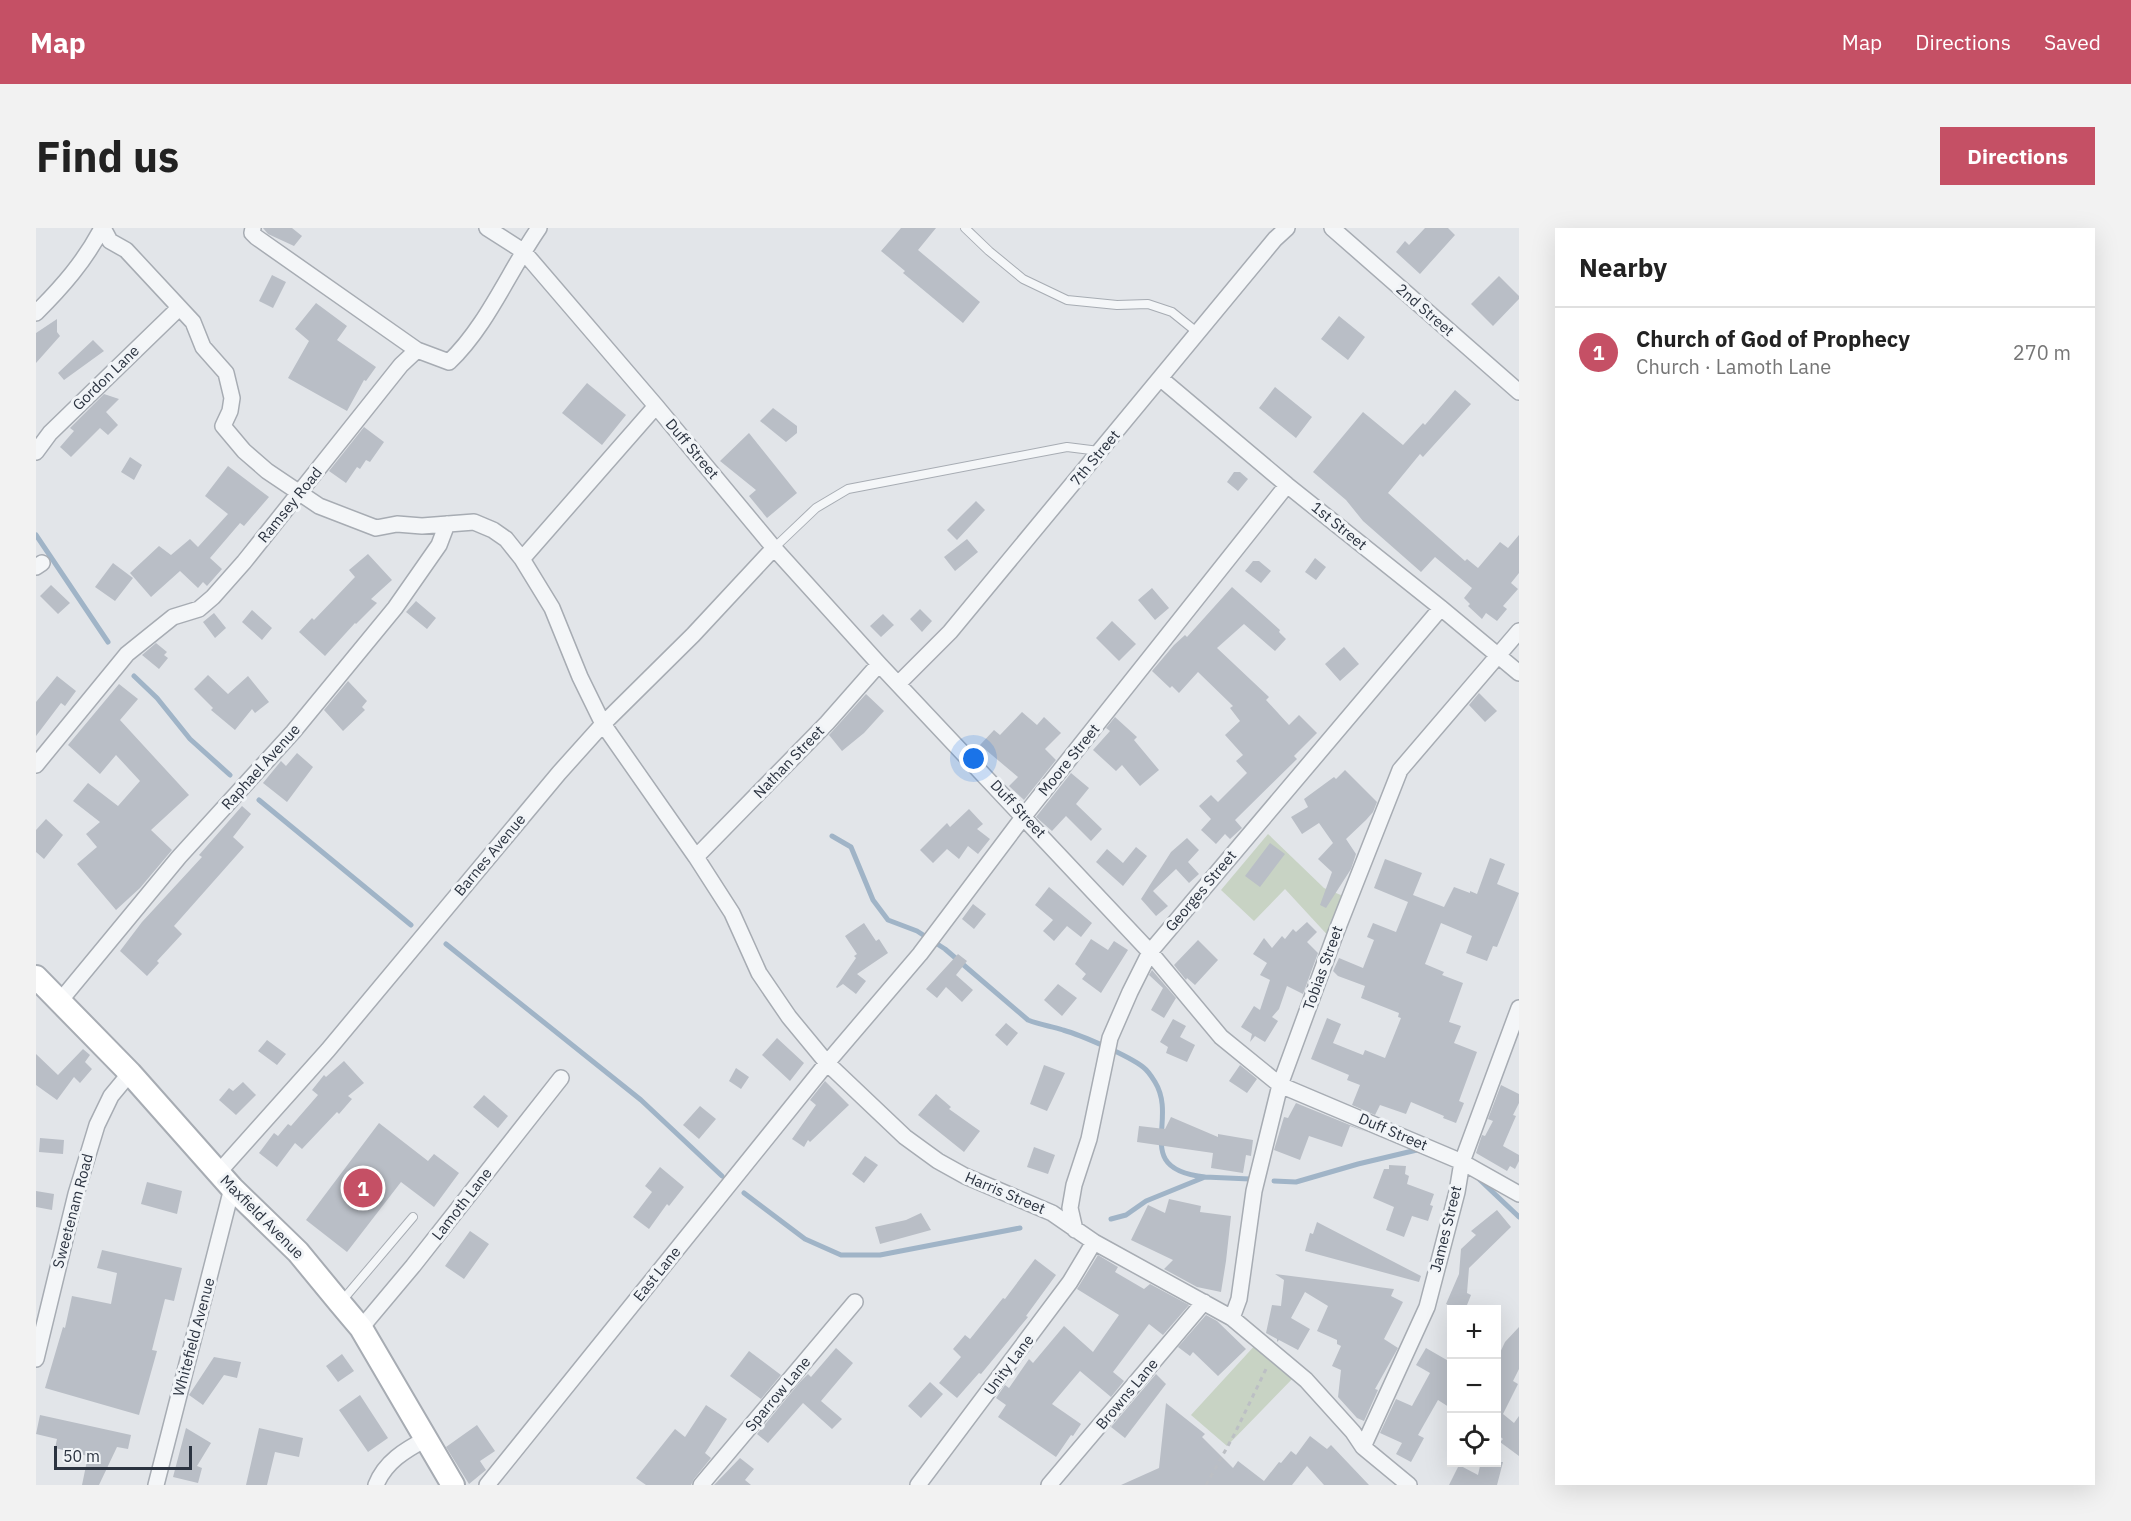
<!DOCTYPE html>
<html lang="en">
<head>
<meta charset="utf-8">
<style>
  :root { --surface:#fff; --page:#f2f2f2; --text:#222; --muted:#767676; --line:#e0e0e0; --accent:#c55065 }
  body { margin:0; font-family:"IBM Plex Sans",sans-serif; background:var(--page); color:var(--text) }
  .controls { position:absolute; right:18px; bottom:18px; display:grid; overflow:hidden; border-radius:0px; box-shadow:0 6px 24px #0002 }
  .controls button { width:54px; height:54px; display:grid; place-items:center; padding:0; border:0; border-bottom:2px solid var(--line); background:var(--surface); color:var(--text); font:30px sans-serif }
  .scale { position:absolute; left:18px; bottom:15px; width:138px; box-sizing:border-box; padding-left:6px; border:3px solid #2b3340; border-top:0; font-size:16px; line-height:21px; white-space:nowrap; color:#2b3340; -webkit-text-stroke:4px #f1f4f7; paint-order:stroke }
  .you { position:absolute; left:938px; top:531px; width:21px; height:21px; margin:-15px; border:4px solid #fff; border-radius:50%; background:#1a73e8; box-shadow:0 0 0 9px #1a73e833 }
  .badge { display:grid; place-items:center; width:39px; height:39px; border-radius:50%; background:var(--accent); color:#fff; font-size:20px; font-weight:700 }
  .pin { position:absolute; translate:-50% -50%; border:3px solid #fff; box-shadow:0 2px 6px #0006 }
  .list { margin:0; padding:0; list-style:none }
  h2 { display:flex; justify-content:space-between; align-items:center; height:78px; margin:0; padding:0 24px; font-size:26px }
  h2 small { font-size:20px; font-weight:400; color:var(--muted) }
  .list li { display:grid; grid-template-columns:39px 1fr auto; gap:18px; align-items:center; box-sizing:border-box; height:90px; padding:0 24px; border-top:2px solid var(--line) }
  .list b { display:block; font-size:22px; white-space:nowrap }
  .list p { margin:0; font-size:20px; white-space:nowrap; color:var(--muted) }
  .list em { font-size:20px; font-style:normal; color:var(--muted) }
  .icon { flex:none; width:33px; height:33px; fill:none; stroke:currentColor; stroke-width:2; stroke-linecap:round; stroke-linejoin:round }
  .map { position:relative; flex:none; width:1483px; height:1257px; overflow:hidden; border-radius:0px }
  header { display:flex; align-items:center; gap:36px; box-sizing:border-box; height:84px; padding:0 30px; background:var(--accent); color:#fff }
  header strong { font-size:28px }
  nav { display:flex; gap:33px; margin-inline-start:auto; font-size:21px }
  .intro { display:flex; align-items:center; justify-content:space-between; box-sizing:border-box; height:144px; padding:0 36px }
  h1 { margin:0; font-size:42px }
  .button { padding:15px 27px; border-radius:0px; background:var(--accent); color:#fff; font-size:21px; font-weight:700 }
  main { display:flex; gap:36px; padding:0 36px }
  aside { flex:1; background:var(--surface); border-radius:0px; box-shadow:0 6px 24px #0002 }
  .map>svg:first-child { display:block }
  .green { fill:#c8d3c4 }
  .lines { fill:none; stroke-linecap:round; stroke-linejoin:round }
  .stream { stroke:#a0b4c7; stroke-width:5 }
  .building { fill:#b9bec6 }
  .service-casing { stroke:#a7acb3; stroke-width:10 }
  .minor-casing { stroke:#a7acb3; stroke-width:18 }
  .secondary-casing { stroke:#a7acb3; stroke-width:26 }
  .path { stroke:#bcbfc4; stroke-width:3; stroke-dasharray:4.5 4.5; stroke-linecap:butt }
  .service { stroke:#f4f6f8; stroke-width:8 }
  .minor { stroke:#f4f6f8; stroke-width:15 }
  .secondary { stroke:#fff; stroke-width:22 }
  .labels { text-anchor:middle; stroke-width:6; stroke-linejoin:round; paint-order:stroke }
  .street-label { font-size:15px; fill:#2b3340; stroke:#f1f4f7 }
</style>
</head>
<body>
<header>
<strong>Map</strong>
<nav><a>Map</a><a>Directions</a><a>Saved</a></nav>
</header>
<div class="intro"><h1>Find us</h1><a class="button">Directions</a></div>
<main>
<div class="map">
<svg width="1483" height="1257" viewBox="0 0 1483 1257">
  <rect width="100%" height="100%" fill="#e2e5e9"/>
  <path class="green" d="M1232,606L1288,660L1312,670L1297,713L1249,661L1218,693L1185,662Z
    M1222,1114L1260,1147L1191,1218L1155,1187Z"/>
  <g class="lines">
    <path class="stream" d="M0,307L72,414
      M98,448L121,470L154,511L194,547
      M223,572L375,697
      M796,608L815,619L837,672L852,692L881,703L909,721L992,792C1004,797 1015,798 1027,802C1045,807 1093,828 1107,839C1111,842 1116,849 1119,854C1143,893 1095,941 1169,949
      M410,716L605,872L686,948
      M1444,952L1483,989
      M1238,953L1260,954L1322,936L1385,921
      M708,965L769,1011L805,1027H844L984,1000
      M1075,991L1090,987L1110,973L1169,949L1214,951"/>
  </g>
  <path class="building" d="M227,0H256L266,8L258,18L232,6Z
    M865,0H900L882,22L944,74L927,95L867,45L869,43L845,23Z
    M1389,0H1412L1419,7L1384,46L1360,24L1369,13L1373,17Z
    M236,47L250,54L237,80L223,73Z
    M1463,48L1483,68V71L1457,98L1435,76Z
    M280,75L311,98L301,112L340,139L330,153L328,152L311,183L252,150L273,113L259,101Z
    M1303,88L1329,109L1312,132L1285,111Z
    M21,91V104L24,108L0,135V105Z
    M57,112L68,123L28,152L22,145Z
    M551,155L590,187L566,217L526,185Z
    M1239,159L1276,189L1260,210L1223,180Z
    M1419,162L1435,176L1387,229L1384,226L1352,265L1429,333L1431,331L1442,340L1464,314L1472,320L1483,307V345L1475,355L1482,361L1467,378L1471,381L1461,393L1450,385L1446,391L1432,378L1434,376L1428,370L1436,360L1399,329L1385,344L1327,293L1310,272L1277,244L1327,184L1367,217L1387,195L1389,197Z
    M68,166L83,171L70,184L82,197L72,207L64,200L35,229L24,219L38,203L34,200Z
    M737,180L761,198V205L750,214L724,193Z
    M328,199L348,214L334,234L330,232L324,241L321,239L310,255L293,243Z
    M713,205L761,265L731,290L713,268L720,262L684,233Z
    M94,229L106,237L98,252L85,244Z
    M192,238L233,269L208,298L204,295L174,330L186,341L171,358L167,354L162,360L144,343L115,369L94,345L123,318L135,327L154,311L162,319L192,286L169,268Z
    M1198,244H1204L1212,251L1202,263L1191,254Z
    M940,273L949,282L921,312L911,302Z
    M931,311L942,324L919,343L908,329Z
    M332,326L356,352L335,371L341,375L320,396L319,395L289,428L263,404L276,390L278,392L319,349L313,342Z
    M1279,330L1290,339L1280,352L1269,344Z
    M1217,333H1223L1235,343L1225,355L1209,343Z
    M77,335L97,350L79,373L59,359Z
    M15,357L34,375L22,386L4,368Z
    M1196,359L1244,402L1243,404L1250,411L1239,423L1208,396L1181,420L1233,469L1230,472L1253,497L1263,487L1281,505L1258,528L1261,531L1199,592L1206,600L1194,611L1189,606L1180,616L1165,602L1175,591L1163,578L1175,567L1182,574L1211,545L1200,533L1207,527L1189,507L1204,493L1194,480L1197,478L1162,444L1143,465L1136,458L1134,460L1116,443L1138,417L1149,407L1151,409Z
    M1116,360L1133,380L1119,392L1102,372Z
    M380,373L400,390L391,401L370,384Z
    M884,381L896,393L886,404L874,391Z
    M216,382L236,400L226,412L206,394Z
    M178,385L190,400L179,410L167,394Z
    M847,386L858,397L845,409L834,398Z
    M1076,393L1100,416L1083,433L1060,410Z
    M120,415L131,424L128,427L132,430L123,441L106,427Z
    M1308,419L1323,436L1304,453L1289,436Z
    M172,447L192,466L212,448L233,474L219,485L216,481L199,502L175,482L177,480L158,461Z
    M21,448L40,463L29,478L25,475L0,508V474Z
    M312,453L331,473L326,479L329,482L307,503L288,482Z
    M83,456L102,471L84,492L153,567L115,602L136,622L104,660L80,682L41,636L61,619L50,606L64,594L37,573L52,555L82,578L104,553L80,527L64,546L32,517Z
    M1443,465L1461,483L1449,494L1433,477Z
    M830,466L848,483L828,505L806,523L793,507Z
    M986,484L1001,497L1008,489L1025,505L1009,521L1020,532L988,572L973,558L982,549L944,517L958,502L964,507Z
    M1079,489L1101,509L1098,512L1123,542L1104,558L1086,537L1080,543L1057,522L1074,503L1070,500Z
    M261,525L277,539L251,574L227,555L245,533L250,538Z
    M1309,542L1341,574L1337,584L1330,592L1310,611L1320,626L1315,641L1290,680L1284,677L1296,644L1282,631L1297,615L1283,595L1266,606L1255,589L1272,579L1268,571L1298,549L1300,551Z
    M1035,545L1053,560L1040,576L1066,601L1055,613L1030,588L1016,603L1000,589Z
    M206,578L215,586L197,609L208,619L138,698L146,706L121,733L123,735L111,748L84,723L106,694L166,629L163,627Z
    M933,581L947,596L941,601L954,611L942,626L932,618L923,631L911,621L897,635L884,622L911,595L914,599Z
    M10,591L27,607L8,631L0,624V602Z
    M1151,610L1163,622L1152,634L1163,646L1153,655L1140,641L1117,663L1132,678L1120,688L1105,671L1135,624Z
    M1234,615L1249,626L1224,659L1209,648Z
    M1100,619L1111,628L1087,658L1060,634L1071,621L1087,635Z
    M1454,630L1469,636L1461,656L1483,665L1461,719L1457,718L1451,733L1430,725L1436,708L1405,695L1389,736L1408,744L1406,747L1427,755L1413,794L1425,798L1418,815L1441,824L1423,873L1428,875L1420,895L1407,890L1408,888L1375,874L1370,886L1344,877L1339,887L1316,877L1324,857L1311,852L1313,847L1275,831L1291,790L1305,796L1297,815L1327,827L1329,822L1349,830L1365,790L1362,789L1363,785L1325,770L1329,758L1302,748L1297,743L1303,730L1327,740L1338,712L1331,709L1337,695L1360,704L1372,674L1338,660L1349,631L1386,645L1377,667L1408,679L1418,659L1434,665V663L1441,666Z
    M1013,659L1056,695L1045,709L1031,698L1018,713L1007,703L1017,692L999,677Z
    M937,676L950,686L938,701L926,691Z
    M1271,694L1281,704L1271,714L1282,725L1267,766L1251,758L1243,781L1236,789L1242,793L1229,814L1219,808L1214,814L1216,806L1205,799L1218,778L1224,782L1234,752L1224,747L1231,735L1217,726L1228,710L1236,720L1246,708L1249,711L1257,701L1260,704Z
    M828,695L840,713L843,711L852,725L821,746L830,753L820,766L807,756L801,760L800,759L820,730L818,728L821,726L809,708Z
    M1055,711L1072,722L1078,713L1092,722L1065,765L1046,751L1050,746L1039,736Z
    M1162,712L1182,732L1159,757L1151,750L1150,752L1138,737Z
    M922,726L931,733L920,747L937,762L926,774L910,759L901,770L890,761Z
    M1116,742L1140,770L1128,790L1115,782L1127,760L1113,747Z
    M1022,756L1041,770L1026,788L1008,772Z
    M1137,791L1150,798L1144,809L1159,817L1151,834L1130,825L1132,819L1124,814Z
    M970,795L982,805L971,818L959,807Z
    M741,810L768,835L754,853L726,827Z
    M231,812L250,826L241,837L222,823Z
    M47,821L54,827L49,834L56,841L44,855L38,849L21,872L0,857V826L22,847Z
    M308,833L328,855L312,868L316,871L303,886L301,884L266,921L259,915L241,939L223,925L238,905L242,908L252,896L255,898L282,867L276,862L288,847L290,849Z
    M1008,837L1029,845L1011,883L994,876Z
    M1204,837L1221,851L1211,865L1193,853Z
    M700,840L713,849L705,861L693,853Z
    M789,853L813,877L774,914L772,912L768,919L756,911L780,877L774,872Z
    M207,854L220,867L200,887L183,872L193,860L197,863Z
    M1465,857L1483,866V875L1477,887L1480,888L1467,918L1483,927V933L1479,941L1474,938L1471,943L1440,925L1446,907L1449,908L1457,893L1452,891Z
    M900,866L915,879L913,881L944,903L928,924L882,887Z
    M448,867L472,888L462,900L437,879Z
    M1260,875L1331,904L1314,898L1306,919L1273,908L1264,932L1238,922L1248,889L1252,890Z
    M664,878L680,891L663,911L647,897Z
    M1135,889L1182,909V906L1217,912L1215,928L1210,927L1207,945L1175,940L1177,925L1101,914L1103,898L1129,901Z
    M343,895L392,933L398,926L423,945L398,979L365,954L311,1024L270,992Z
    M4,910L28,912L27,926L3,924Z
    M998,919L1019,927L1012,946L991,939Z
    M829,928L842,937L828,955L816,946Z
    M1353,937L1370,938L1369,946L1373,948L1371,956L1398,966L1394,977L1397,978L1392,993L1376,988L1368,1009L1350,1002L1358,979L1337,970L1348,941H1353Z
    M624,939L648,959L633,978L631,976L613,1001L597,989L616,964L609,958Z
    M111,954L146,963L141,986L105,976Z
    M0,963L18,966L16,982L0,979Z
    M1133,971L1165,978L1164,984L1195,988L1190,1033L1185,1064L1161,1059L1128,1041L1137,1032L1095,1012L1112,977L1129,985Z
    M1461,982L1475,999L1433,1040L1431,1065L1435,1067L1429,1082H1422L1410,1076L1423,1046L1425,1021L1440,1007L1435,1003Z
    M885,985L895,1002L844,1016L839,999L870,992Z
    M1281,994L1385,1048L1383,1054L1269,1023L1274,1005L1277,1006Z
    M434,1003L453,1016L428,1051L409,1038Z
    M66,1022L146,1040L138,1073L129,1071L116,1122L121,1123L103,1187L9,1160L27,1099L29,1100L36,1068L75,1076L81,1045L61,1040Z
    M1062,1027L1082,1039L1079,1044L1108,1061L1114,1056L1153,1077L1127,1107L1113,1096L1077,1144L1088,1153L1075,1169L1044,1143L1016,1176L1045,1196L1037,1208L1035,1207L1020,1229L962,1189L970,1177L960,1170L969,1157L973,1160L993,1131L997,1135L1028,1098L1057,1124L1083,1087L1041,1061Z
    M999,1031L1020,1047L990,1088L992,1089L945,1146L943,1145L921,1170L903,1155L925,1129L917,1121L929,1107L934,1111L967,1070L969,1071Z
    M1239,1046L1358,1061L1355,1068L1367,1074L1348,1111L1362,1120L1339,1161L1342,1162L1328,1193L1321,1190L1302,1169L1305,1142L1296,1138L1305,1118L1301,1116V1112L1281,1103L1292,1078L1269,1064L1255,1090L1274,1101L1262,1122L1243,1112L1241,1114V1111L1230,1105L1236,1077L1245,1078L1248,1052Z
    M1170,1087L1181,1093L1210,1121L1182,1148L1157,1124L1154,1128L1142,1119Z
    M1483,1099V1141L1477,1153L1482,1156L1467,1186L1478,1195L1483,1188V1228L1464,1214L1467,1211L1461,1206V1131L1469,1114Z
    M800,1120L817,1135L785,1173L806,1191L796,1201L767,1175L732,1215L721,1206L764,1154L772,1146L775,1149Z
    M1390,1120L1416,1135V1181L1402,1172L1382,1207L1388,1210L1375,1234L1360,1226L1366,1215L1344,1205L1360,1171L1376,1178L1394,1145L1380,1137Z
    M713,1123L745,1147L725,1171L694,1148Z
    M306,1126L318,1143L302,1154L290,1138Z
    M178,1129L205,1134L201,1150L188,1147L167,1177L153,1167Z
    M1120,1146L1130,1156L1089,1210L1075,1199Z
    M894,1154L907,1166L885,1190L872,1178Z
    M324,1167L352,1210L332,1224L303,1182Z
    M1130,1175L1169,1206L1166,1209L1197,1240L1202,1233L1228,1253L1243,1234L1245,1235L1255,1223L1260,1227L1274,1208L1291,1221L1295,1217L1333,1257H1288L1271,1238L1256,1257H1085L1123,1240Z
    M670,1177L691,1191L669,1225L675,1230L658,1251L655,1257H610L600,1250L639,1201L649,1209Z
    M4,1187L95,1207L92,1221L81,1219L63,1257H46L52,1228L19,1220L21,1211L0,1206Z
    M441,1197L459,1223L444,1233L450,1242L433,1256L410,1219Z
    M150,1200L175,1215L161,1238L166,1240L162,1255L137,1249Z
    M223,1200L267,1210L263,1229L239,1224L231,1257H210Z
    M704,1230L718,1241L709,1252L715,1257H678Z
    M1452,1234H1467L1461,1257H1413L1423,1237L1442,1247L1444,1238L1451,1239Z"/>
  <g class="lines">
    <defs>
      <path id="service" d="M929,0L953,23L987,51L1031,72L1081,77L1112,76L1136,84L1162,105
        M738,320L780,280L812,261L1031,219L1063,223
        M305,1074L377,989"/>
      <path id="minor" d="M67,0L74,13L90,22L157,94L167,119L190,145L196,170L194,183L187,198L208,223L231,243L283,278L340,300L361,296L386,298L438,294L457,302L470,311L486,331L516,380L544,449L567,496L660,629L696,685L723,745L753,789L791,835L869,909L902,933L929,948L1016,985L1058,1014L1196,1090L1270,1152L1317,1204L1327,1219L1373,1257
        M217,0L216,5L220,9L381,122
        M451,0L487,23L620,178L738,320L843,436L1114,724L1185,809L1244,857L1426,934L1483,966
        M1296,0L1483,164
        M0,85C26,59 49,33 66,0
        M1124,150L1251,257L1405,380L1483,445
        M0,224L14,205L143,80
        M486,331L620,178
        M0,339L6,335
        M862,456L914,404L1239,11L1251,0
        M0,537L91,426L137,389L163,381L177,369L208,334L365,137L381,122L413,134C451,98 473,43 503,0
        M660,629L791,495L843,436
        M24,773L143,629L257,504L359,380L403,317L411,296
        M182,945L292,822L523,545L567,496L657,407L738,320
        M1039,1002L1034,980L1038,957L1053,911L1074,810L1094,764L1114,724L1405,380
        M1196,1090L1203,1071L1218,963L1244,857L1299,707L1364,542L1483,403
        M325,1100L377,1038L525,850
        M0,1131L40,966L61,897L75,868L94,845
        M1327,1219L1391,1079L1421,964L1426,934L1483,780
        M120,1257L196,960
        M340,1257C349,1234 369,1222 390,1211
        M451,1257L791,835L884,726L988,588L1251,257
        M665,1257L819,1074
        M882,1257L1034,1054L1058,1014
        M1013,1257L1168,1074"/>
      <path id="secondary" d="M0,749L94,845L196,960L262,1024L304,1075L325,1100L417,1257"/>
    </defs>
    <use href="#service" class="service-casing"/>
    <use href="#minor" class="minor-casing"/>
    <use href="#secondary" class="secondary-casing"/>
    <path class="path" d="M1170,1257L1198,1207L1231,1139"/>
    <use href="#service" class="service"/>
    <use href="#minor" class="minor"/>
    <use href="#secondary" class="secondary"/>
  </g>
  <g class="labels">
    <g class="street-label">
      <text transform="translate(1389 82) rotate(41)" y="5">2nd Street</text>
      <text transform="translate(70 150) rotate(-44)" y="5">Gordon Lane</text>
      <text transform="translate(656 221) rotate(50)" y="5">Duff Street</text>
      <text transform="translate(1059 230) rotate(-50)" y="5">7th Street</text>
      <text transform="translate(254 277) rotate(-51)" y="5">Ramsey Road</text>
      <text transform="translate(1303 298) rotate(39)" y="5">1st Street</text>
      <text transform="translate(1033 532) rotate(-51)" y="5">Moore Street</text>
      <text transform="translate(753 534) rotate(-46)" y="5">Nathan Street</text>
      <text transform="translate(225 539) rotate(-48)" y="5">Raphael Avenue</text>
      <text transform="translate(982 581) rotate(47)" y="5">Duff Street</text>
      <text transform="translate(454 627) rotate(-50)" y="5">Barnes Avenue</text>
      <text transform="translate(1165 663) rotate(-50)" y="5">Georges Street</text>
      <text transform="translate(1287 740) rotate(-70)" y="5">Tobias Street</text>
      <text transform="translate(1357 904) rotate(23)" y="5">Duff Street</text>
      <text transform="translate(969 965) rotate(23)" y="5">Harris Street</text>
      <text transform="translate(426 976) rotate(-52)" y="5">Lamoth Lane</text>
      <text transform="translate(37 983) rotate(-75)" y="5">Sweetenam Road</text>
      <text transform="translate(226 989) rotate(45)" y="5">Maxfield Avenue</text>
      <text transform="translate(1410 1001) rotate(-76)" y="5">James Street</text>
      <text transform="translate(621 1046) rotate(-51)" y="5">East Lane</text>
      <text transform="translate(158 1109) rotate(-75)" y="5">Whitefield Avenue</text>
      <text transform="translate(973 1137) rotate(-53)" y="5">Unity Lane</text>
      <text transform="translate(742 1166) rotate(-50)" y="5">Sparrow Lane</text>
      <text transform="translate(1091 1166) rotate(-50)" y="5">Browns Lane</text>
    </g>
  </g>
</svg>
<div class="controls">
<button>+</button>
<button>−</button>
<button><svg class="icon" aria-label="locate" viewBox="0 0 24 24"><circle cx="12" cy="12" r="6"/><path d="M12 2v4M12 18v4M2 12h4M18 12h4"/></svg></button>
</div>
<div class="scale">50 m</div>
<div class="you"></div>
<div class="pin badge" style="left:327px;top:960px">1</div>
</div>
<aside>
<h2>Nearby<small></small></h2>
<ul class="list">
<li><span class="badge">1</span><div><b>Church of God of Prophecy</b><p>Church · Lamoth Lane</p></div><em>270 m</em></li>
</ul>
</aside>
</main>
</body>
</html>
